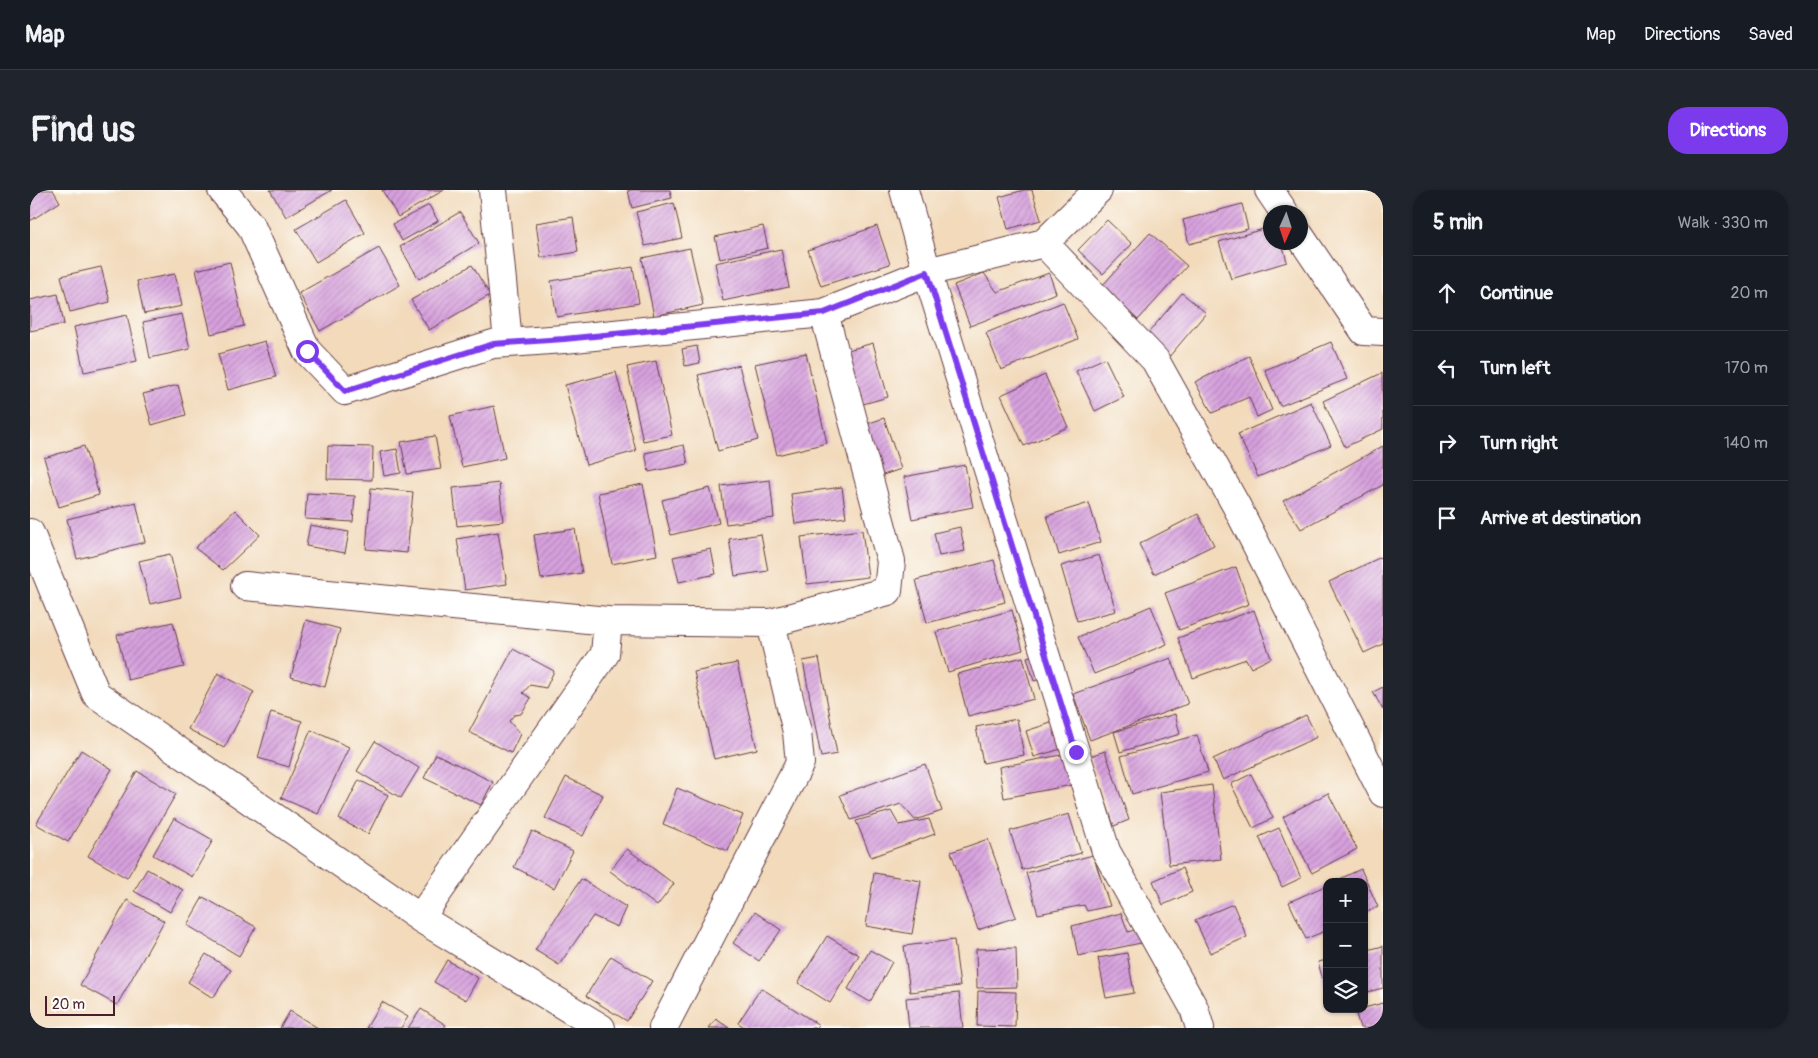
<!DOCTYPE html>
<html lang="en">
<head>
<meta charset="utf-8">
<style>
  :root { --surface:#171b24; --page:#20242c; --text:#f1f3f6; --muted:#9ea1a6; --line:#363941; --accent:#7c3aed }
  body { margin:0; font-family:Pangolin,sans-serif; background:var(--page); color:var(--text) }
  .controls { position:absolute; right:15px; bottom:15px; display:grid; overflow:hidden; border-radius:10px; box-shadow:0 1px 4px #0004 }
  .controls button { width:45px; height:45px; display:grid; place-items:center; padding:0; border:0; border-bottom:1px solid var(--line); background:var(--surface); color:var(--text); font:25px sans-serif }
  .compass { position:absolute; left:1233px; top:15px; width:45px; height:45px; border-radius:50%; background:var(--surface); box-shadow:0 1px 4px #0004; rotate:183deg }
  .scale { position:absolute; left:15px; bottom:12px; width:70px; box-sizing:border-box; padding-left:5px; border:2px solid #4a1f2b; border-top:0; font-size:14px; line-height:18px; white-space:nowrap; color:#4a1f2b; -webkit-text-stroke:4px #fdfcf7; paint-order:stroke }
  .stop { position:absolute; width:15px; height:15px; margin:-11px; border:4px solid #7c3aed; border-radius:50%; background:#fff }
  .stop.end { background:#7c3aed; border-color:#fff; box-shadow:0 1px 5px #0008 }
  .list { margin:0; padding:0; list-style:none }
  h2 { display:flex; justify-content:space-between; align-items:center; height:65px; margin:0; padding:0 20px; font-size:21px }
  h2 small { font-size:16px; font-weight:400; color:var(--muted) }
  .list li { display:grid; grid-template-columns:32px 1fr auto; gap:15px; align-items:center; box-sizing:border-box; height:75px; padding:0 20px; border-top:1px solid var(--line) }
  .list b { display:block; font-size:19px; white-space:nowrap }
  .list em { font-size:16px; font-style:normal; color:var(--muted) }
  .icon { flex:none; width:28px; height:28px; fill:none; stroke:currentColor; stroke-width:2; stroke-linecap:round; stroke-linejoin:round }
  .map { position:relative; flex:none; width:1353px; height:838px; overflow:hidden; border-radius:20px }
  header { display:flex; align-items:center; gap:30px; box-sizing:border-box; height:70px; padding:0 25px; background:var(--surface); border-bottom:1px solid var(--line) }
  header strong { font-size:24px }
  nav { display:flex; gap:28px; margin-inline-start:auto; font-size:18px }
  .intro { display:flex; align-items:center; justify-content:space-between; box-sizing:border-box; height:120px; padding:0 30px }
  h1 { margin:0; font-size:35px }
  .button { padding:12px 22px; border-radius:20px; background:var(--accent); color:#fff; font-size:18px; font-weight:700 }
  main { display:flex; gap:30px; padding:0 30px }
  aside { flex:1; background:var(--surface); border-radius:20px; box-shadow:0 1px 4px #0004 }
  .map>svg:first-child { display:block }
  .building { fill:url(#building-hatch) }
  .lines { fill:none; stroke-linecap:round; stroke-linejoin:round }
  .minor-casing { stroke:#633b41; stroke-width:30 }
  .minor { stroke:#fff; stroke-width:28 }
  .route { stroke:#7c3aed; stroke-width:6 }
</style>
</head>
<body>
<header>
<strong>Map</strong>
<nav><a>Map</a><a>Directions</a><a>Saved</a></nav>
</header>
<div class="intro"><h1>Find us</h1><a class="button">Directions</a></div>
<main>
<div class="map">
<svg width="1353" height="838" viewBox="0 0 1353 838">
  <defs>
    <pattern id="building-hatch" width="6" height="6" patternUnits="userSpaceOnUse" patternTransform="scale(1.25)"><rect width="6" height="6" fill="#d7a1de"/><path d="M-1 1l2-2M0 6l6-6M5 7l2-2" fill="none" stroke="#b083b4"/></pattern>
  </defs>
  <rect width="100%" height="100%" fill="#fdfcf7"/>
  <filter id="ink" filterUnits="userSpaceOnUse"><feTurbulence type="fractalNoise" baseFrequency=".02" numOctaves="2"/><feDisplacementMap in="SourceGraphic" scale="10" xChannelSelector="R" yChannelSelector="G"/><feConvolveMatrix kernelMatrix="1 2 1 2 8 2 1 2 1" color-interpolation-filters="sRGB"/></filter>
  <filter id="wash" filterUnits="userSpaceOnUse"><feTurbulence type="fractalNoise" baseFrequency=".0096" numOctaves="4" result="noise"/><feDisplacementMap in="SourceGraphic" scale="20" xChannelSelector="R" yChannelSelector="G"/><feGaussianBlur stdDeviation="1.12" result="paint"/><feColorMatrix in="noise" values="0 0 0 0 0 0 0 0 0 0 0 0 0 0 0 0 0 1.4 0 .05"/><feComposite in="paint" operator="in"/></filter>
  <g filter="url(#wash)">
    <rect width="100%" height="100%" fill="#f2dabb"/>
    <g id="blocks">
      <path class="building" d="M0,0H23L30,12L0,31Z
        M240,0H302L256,27Z
        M352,0H414L368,27Z
        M598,0H640L642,8L602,18Z
        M994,0H1002L1011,30L978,39L969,7Z
        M316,10L335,43L286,72L266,39Z
        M644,13L652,48L615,56L606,22Z
        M1212,14L1218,39L1159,54L1153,30Z
        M399,15L408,31L372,51L363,34Z
        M430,22L449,53L389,89L370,57Z
        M543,27L548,62L511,68L506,33Z
        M1077,30L1102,54L1073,84L1048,60Z
        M733,36L738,58L690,69L685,47Z
        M847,36L860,74L791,96L778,60Z
        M1240,37V52H1252L1257,72L1201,89L1189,52Z
        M1120,43L1157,76L1108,130L1071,97Z
        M349,58L370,95L290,141L269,103Z
        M660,58L673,115L624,126L612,68Z
        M751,59L759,97L693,111L685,73Z
        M200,72L214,136L181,144L166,80Z
        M442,75L460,105L399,140L381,110Z
        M71,77L80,112L40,122L31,86Z
        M603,77L609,113L527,127L521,91Z
        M954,83L967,102L1019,83L1026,103L940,136L924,95Z
        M145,84L152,116L114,124L107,91Z
        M1152,103L1176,123L1138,168L1114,148Z
        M28,104L34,134L0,141V110Z
        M1033,112L1048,149L971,180L956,143Z
        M152,124L160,159L120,168L113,132Z
        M97,125L107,171L54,182L44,137Z
        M235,151L246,187L198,200L188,164Z
        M1301,152L1317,189L1250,216L1235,180Z
        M843,153L858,207L833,214L818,160Z
        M667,156L670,173L655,176L652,159Z
        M776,163L797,253L747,265L725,174Z
        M1219,166L1242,220L1227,227L1219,207L1182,223L1165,192Z
        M1075,168L1094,207L1065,221L1046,181Z
        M626,171L642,245L613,251L597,177Z
        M709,175L728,250L688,261L668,185Z
        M586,182L606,261L556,275L535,195Z
        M1352,183L1353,239L1315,257L1293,211Z
        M1015,185L1038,237L994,256L971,205Z
        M148,195L156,225L122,235L113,204Z
        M1281,212L1301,255L1228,287L1208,244Z
        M464,216L475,268L432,277L420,226Z
        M854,228L871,279L850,286L834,235Z
        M405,246L411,279L377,284L371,252Z
        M654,255L658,274L619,282L615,263Z
        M54,256L69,305L29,317L14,268Z
        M298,256L343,257L342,290L297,289Z
        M1353,256V295L1271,339L1253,311Z
        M367,259L371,283L354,286L350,262Z
        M935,275L943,317L882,329L874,287Z
        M740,290L744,328L696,334L691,296Z
        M469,293L473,331L427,336L423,298Z
        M613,294L627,365L582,374L568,303Z
        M812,297L816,327L765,334L761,304Z
        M341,298L383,302L377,363L336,359Z
        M680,298L689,333L641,345L632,310Z
        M277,303L325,306L323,332L275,329Z
        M106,312L115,352L47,369L37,329Z
        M1059,313L1071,352L1029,365L1017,326Z
        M205,320L230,345L193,380L165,358Z
        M1168,324L1184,355L1124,384L1109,354Z
        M280,335L319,342L315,363L276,356Z
        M930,337L935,361L909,366L904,343Z
        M545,339L552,383L511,389L504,345Z
        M832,340L838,387L777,394L771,347Z
        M468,342L477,394L435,400L427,349Z
        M731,344L738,381L705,386L699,349Z
        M681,359L686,384L649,392L643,367Z
        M140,364L151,407L120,414L109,371Z
        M1069,365L1086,421L1047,431L1031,376Z
        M1353,366V454L1334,463L1299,392Z
        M964,370L975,412L897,433L886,390Z
        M1206,377L1219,414L1149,440L1135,403Z
        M1121,416L1137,454L1064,484L1048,447Z
        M982,420L993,460L918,482L906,442Z
        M1224,420L1241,468L1221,478L1216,469L1163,488L1148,448Z
        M276,430L310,439L295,497L261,487Z
        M143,432L154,477L98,490L87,445Z
        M483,459L524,481L516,498L500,495L493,503L501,508L491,524L484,525L479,531L490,544L481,563L439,542Z
        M1009,464L1016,488L1004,491L997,467Z
        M993,467L1004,509L938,526L927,484Z
        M789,468L807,564L791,567L773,471Z
        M1141,468L1158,514L1060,550L1043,504Z
        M707,473L727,559L684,569L664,482Z
        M188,483L224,502L194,558L158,539Z
        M1353,497V520L1343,502Z
        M241,522L272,531L259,577L228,568Z
        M1145,524L1150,544L1090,562L1084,542Z
        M1276,525L1287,547L1193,590L1183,569Z
        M987,529L994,565L953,573L946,537Z
        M1024,532L1031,559L1004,567L996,541Z
        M281,540L319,557L288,624L251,608Z
        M1167,545L1178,582L1102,604L1091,566Z
        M345,551L389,578L371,608L327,581Z
        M51,560L82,579L38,652L6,634Z
        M1075,561L1099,630L1084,636L1060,566Z
        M406,564L463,592L451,615L394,588Z
        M1036,564L1042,595L974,608L969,577Z
        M895,574L912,621L885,630L871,614L821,630L810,605Z
        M107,581L146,604L97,688L58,666Z
        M1221,584L1243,628L1223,638L1201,594Z
        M536,587L573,605L553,646L515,628Z
        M329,590L358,605L338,644L309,629Z
        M1182,595L1191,669L1139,675L1130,602Z
        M647,598L713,625L698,661L633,634Z
        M1298,603L1327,659L1282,683L1253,627Z
        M861,621L869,635L899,629L905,644L841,667L826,631Z
        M1039,624L1051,663L992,680L980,641Z
        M144,628L183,650L162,687L123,665Z
        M1249,638L1271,688L1252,697L1229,647Z
        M502,641L543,661L524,698L484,677Z
        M958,649L986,727L948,740L921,662Z
        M597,659L644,694L627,716L580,681Z
        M1063,665L1080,716L1057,721L1054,715L1008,724L996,683Z
        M1152,678L1162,702L1133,715L1123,691Z
        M117,679L153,700L140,722L104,701Z
        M1331,679L1348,717L1334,723V692H1303Z
        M844,683L891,691L882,744L836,736Z
        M551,689L596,717L587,737L563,726L529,775L505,760Z
        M1297,695V740L1276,749L1259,712Z
        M173,707L226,737L209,766L157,735Z
        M97,710L134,731L87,815L50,795Z
        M1203,714L1217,747L1180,763L1165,730Z
        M725,722L751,740L729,771L703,753Z
        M1091,723L1098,742L1108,739L1111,753L1048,766L1042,736Z
        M797,746L829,765L800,813L768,793Z
        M924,750L930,796L880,802L874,756Z
        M1353,756V798L1334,803V761Z
        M986,758L987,797L947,798L946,759Z
        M840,760L862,772L840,812L818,799Z
        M1097,763L1104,803L1076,808L1068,768Z
        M176,764L201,780L183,808L158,792Z
        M581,766L622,791L597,831L556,806Z
        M417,770L448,788L436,810L404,792Z
        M1297,770V802H1296L1288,772Z
        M731,798L789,835L786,838H716L708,833Z
        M948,801L986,802L985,837L947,836Z
        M929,803L933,838H879L876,808Z
        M352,812L378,827L371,838H336Z
        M1353,813V838H1330L1325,820L1334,819V818Z
        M391,819L416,835L414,838H378Z
        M260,821L288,838H250Z
        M686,829L699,838H679Z"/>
    </g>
  </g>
  <g filter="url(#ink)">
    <use href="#blocks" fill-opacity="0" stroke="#633b41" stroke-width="1"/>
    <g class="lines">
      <defs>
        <path id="minor" d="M192,0L221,36L277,161L315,201L463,154L534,149L794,123L897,82L1014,53L1068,0
          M463,0L478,152
          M874,0L897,82L1076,661L1164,818L1170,838
          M1239,0L1254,22
          M1270,46L1334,141L1353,142
          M1014,53L1125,170L1207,317L1353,603
          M0,343L66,504L390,728L571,838
          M215,396L578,431L741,433L858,401L861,371L794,123
          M390,728L575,464L578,431
          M633,838L770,573L767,542L741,433"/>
      </defs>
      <use href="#minor" class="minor-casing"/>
      <use href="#minor" class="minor"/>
    </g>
  </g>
  <g class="lines" filter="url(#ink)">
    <path class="route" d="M277,161L315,201L463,154L534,149L794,123L897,82L1046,562"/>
  </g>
</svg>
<div class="controls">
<button>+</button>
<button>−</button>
<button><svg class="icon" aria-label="layers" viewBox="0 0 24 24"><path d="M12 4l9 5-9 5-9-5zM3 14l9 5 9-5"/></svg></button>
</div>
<svg class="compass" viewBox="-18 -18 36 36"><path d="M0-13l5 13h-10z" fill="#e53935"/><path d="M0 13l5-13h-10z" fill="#9ea1a6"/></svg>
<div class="scale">20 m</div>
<div class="stop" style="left:277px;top:161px"></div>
<div class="stop end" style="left:1046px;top:562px"></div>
</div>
<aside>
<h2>5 min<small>Walk · 330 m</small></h2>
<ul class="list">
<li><svg class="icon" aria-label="ahead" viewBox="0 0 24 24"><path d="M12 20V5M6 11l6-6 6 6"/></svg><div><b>Continue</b></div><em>20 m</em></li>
<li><svg class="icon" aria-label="left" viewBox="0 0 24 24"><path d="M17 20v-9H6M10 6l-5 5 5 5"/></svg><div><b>Turn left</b></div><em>170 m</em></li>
<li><svg class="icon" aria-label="right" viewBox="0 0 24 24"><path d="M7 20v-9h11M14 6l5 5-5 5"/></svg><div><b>Turn right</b></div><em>140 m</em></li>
<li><svg class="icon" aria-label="arrive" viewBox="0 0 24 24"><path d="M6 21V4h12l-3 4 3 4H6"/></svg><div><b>Arrive at destination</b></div></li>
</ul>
</aside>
</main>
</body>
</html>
